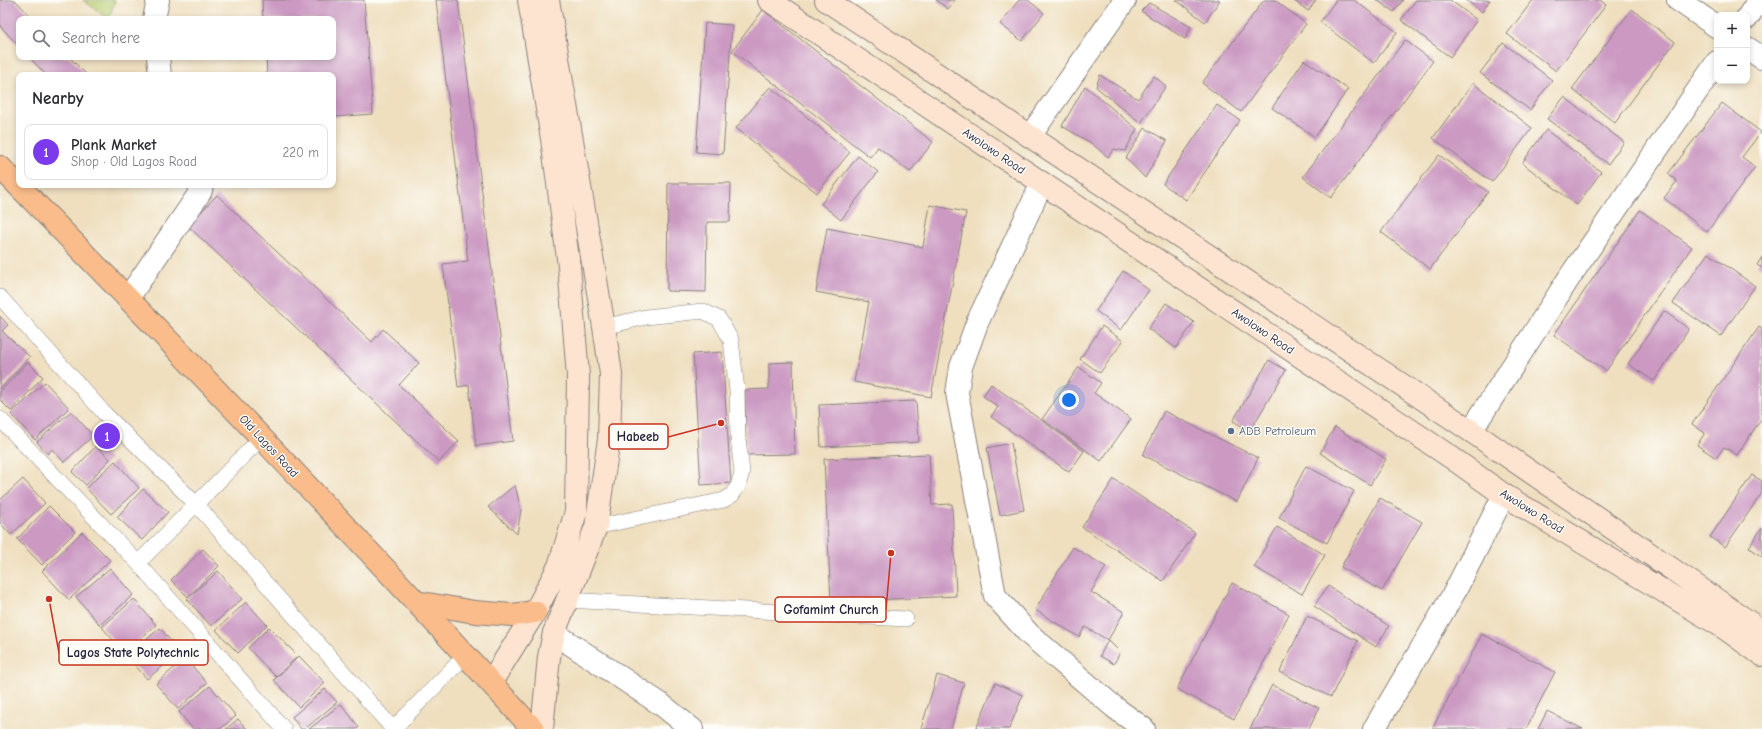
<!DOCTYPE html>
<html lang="en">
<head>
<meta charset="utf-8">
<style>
  :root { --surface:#fff; --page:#f2f2f3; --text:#2b2b33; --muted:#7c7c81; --line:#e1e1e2; --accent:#7c3aed }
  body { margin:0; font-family:"Comic Neue",sans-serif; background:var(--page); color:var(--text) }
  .controls { position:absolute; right:12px; top:12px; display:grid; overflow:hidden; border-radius:8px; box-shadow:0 2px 6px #0003 }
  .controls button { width:36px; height:36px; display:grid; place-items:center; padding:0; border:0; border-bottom:1px solid var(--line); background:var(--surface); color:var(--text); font:20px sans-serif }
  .you { position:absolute; left:1069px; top:400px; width:14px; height:14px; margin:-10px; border:3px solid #fff; border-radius:50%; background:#1a73e8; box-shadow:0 0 0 6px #1a73e833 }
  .badge { display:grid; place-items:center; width:26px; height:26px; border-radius:50%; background:var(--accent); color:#fff; font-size:13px; font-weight:700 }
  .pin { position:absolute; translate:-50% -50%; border:2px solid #fff; box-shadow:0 1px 4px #0006 }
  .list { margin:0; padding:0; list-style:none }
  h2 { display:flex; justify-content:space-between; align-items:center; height:52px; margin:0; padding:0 16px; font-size:17px }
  h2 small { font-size:13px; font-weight:400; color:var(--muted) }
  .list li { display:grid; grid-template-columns:26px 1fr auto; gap:12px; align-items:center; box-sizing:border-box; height:56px; margin:0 8px 8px; padding:0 8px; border:1px solid var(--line); border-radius:8px }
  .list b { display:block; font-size:15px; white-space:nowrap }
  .list p { margin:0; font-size:13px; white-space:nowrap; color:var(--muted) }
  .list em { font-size:13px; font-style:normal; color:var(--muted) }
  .icon { flex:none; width:22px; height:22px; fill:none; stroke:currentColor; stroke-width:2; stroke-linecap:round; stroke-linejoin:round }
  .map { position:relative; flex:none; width:1762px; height:729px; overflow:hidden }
  .search { position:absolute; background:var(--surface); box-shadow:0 2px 6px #0003; left:16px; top:16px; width:320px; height:44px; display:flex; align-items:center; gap:10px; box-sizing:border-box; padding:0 14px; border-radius:8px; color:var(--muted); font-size:15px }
  .panel { position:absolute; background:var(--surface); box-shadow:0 2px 6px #0003; left:16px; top:72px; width:320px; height:116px; border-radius:8px }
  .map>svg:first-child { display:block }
  .green { fill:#b6cc70; stroke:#6c7756 }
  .building { fill:#cb99c2 }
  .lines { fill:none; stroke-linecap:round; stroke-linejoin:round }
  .service-casing { stroke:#88807d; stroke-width:16 }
  .minor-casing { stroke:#88807d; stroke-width:24 }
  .secondary-casing { stroke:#88807d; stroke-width:24 }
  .primary-casing { stroke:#88807d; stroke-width:24 }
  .service { stroke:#fff; stroke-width:15 }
  .minor { stroke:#fff; stroke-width:22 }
  .secondary { stroke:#fde4d0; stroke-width:22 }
  .primary { stroke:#f9bc8a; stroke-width:22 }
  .service-dot { fill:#5c6f8a; stroke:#fdfcf7; stroke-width:1.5 }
  .labels { text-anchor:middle; stroke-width:3; stroke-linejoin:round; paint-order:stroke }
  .street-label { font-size:12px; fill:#22223b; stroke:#fdfcf7 }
  .service-label { font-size:12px; fill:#4e5e75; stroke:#fdfcf7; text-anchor:start }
  .leader { fill:none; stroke:#c8321e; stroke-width:1.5 }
  .callout-dot { fill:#c8321e; stroke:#fdfcf7; stroke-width:1.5 }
  .callout { fill:#fdfcf7; stroke:#c8321e; stroke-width:1.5 }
  .callout-label { font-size:13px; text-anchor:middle; font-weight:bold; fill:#22223b }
</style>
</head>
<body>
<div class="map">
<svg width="1762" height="729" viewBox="0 0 1762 729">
  <rect width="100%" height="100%" fill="#fdfcf7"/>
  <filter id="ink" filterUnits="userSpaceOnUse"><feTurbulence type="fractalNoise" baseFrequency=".025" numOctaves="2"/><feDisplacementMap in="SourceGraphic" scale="8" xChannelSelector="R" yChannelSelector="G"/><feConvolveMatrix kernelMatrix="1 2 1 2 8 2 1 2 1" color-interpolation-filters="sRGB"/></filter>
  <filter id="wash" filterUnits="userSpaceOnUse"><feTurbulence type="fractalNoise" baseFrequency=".012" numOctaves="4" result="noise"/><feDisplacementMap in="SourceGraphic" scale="16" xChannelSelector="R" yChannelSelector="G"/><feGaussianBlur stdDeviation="0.9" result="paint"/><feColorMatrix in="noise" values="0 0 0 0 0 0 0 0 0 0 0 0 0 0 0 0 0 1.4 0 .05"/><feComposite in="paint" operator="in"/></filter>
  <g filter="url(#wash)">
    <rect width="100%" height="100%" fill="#efdfbf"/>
    <path class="green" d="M83,0H115L109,19Z"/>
    <g id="blocks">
      <path class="building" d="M0,0H15L33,19H19V46L0,26Z
        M262,0H364L373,114L333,117V75H267L266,57H333V19H263Z
        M436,0H458L513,441L476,446L469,385L458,387L443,264L468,261Z
        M936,0H955L948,9Z
        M1019,0H1028L1044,13L1022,41L1000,24Z
        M1176,0H1220L1205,22Z
        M1264,0H1275L1306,24L1241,112L1202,83Z
        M1293,0H1316L1308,11Z
        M1336,0H1354L1397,32L1374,63L1320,22Z
        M1377,0H1403L1394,12Z
        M1416,0H1450L1477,20L1450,57L1401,20Z
        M1466,0H1490L1482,12Z
        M1533,0H1600L1606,5L1556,71L1507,34Z
        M1149,3L1191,27L1185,39L1141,11Z
        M1632,9L1675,42L1615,123L1572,89Z
        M763,10L933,142L910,172L878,147L870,157L732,51Z
        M705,23L732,25L723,154L696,152Z
        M1405,40L1433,61L1331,198L1303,177Z
        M1503,43L1552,80L1530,110L1480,73Z
        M29,57H69L87,75H46Z
        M1304,60L1348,89L1315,137L1272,108Z
        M1100,75L1138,99L1154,76L1166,86L1141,123L1096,87Z
        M1473,83L1532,128L1492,182L1433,138Z
        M1085,86L1137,129L1125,151L1114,149L1108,157L1091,143L1062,126Z
        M770,87L850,152L817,193L736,128Z
        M1564,97L1624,142L1608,164L1547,119Z
        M1722,103L1761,132L1742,157L1755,167L1707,232L1664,198L1677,181L1668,174Z
        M1217,105L1240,120L1186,200L1163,184Z
        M1145,128L1167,141L1145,178L1126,158Z
        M1546,130L1601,172L1577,205L1522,163Z
        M1439,155L1488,192L1430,269L1381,232Z
        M858,156L878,172L841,220L821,204Z
        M668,183H731L730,222H707L706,292L667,291Z
        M217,195L372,342L383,329L419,363L399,385L459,441L439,462L188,226Z
        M930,205L966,212L931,397L854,382L869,302L816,292L827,228L923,247Z
        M1640,210L1692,247L1606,371L1554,335Z
        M1708,253L1755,286L1721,336L1673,303Z
        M1762,257V268L1757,265Z
        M1123,271L1149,290L1121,330L1096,311Z
        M1166,303L1194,322L1176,348L1148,329Z
        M1664,311L1689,329L1654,381L1628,364Z
        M0,316L8,325L2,331L30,357L0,389Z
        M1102,326L1123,341L1100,373L1080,359Z
        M1759,327L1762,329V418L1737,455L1724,447L1716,458L1697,445L1705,433L1692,424Z
        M722,352L731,483L701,485L693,354Z
        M1269,360L1286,370L1250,431L1233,421Z
        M28,362L43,377L11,411L0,400V392Z
        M793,362L795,454L746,455L745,390L769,389V363Z
        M1079,367L1101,383L1094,393L1131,419L1101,461L1042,419Z
        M45,382L69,408L35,440L11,414Z
        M991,384L1084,451L1069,472L991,417L998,407L983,396Z
        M916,401L919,442L821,447L819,405Z
        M71,411L93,436L64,462L52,449L48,454L37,442Z
        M1164,411L1258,458L1237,502L1143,455Z
        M1335,427L1386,459L1370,485L1320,453Z
        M1011,443L1024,510L1000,515L987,448Z
        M96,446L110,459L86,485L72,472Z
        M929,454L932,505L952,504L956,596L831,602L824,459Z
        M115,461L139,488L111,514L86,488Z
        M1306,466L1354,491L1327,543L1279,518Z
        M1752,475L1762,481V493L1725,547L1710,537Z
        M23,479L45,503L11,535L0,523V500Z
        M1114,479L1195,533L1163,581L1082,527Z
        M515,485L521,510L517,534L488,507Z
        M143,489L168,512L142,540L117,517Z
        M1380,498L1422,522L1382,591L1341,567Z
        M49,506L75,532L42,565L17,539Z
        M1277,527L1325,555L1302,594L1254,567Z
        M1762,528V557L1749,547Z
        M82,532L110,560L69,600L42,571Z
        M1073,547L1106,567L1091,592L1124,612L1108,640L1085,627L1079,637L1035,610Z
        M203,549L219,566L188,597L171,580Z
        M110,568L133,595L100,625L76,597Z
        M218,571L242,599L211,626L187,599Z
        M1232,583L1289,614L1234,719L1177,689Z
        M1328,586L1389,626L1376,647L1314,606Z
        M134,599L156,625L124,653L102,627Z
        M246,602L267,625L238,653L216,630Z
        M1307,616L1358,641L1331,697L1280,672Z
        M269,627L298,656L276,677L248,648Z
        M160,628L180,652L147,679L127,656Z
        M1482,634L1555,672L1526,729H1432Z
        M1108,640L1120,652L1114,664L1100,656Z
        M299,656L325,683L299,707L274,680Z
        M185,658L207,683L178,709L156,684Z
        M937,675L964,683L951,729H921Z
        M995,683L1023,695L1009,729H976Z
        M1272,685L1319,708L1309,729H1250Z
        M210,686L236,716L220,729H193L179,712Z
        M325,689L337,702L305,729H301L292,717Z
        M341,704L359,727L357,729H309Z
        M1547,711L1583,729H1538Z
        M238,719L247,729H226Z"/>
    </g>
  </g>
  <g filter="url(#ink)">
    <use href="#blocks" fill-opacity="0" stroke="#88807d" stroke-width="1"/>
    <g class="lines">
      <defs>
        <path id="service" d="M0,297L105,414L197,505L393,729
          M0,419L138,563L284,729
          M596,527L724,500L732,495L738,486L742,472L738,438L737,390L731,340L719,319L703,311L646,317L604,327
          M138,563L261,438
          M567,600L906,619
          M393,729L465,656"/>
        <path id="minor" d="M1678,0L1717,27
          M1747,18L1759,0
          M154,19L158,0
          M1747,48L1762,58
          M158,57L160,75
          M1030,136L1125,0
          M1042,183L977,323L961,367L957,393L995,596L1029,634L1114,707L1144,729
          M128,298L201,191L202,185
          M1471,431L1571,275L1717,62
          M554,633L662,705L692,729
          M1374,729L1454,593L1504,495"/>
        <path id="secondary" d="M769,0L1452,458L1504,495L1723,627L1762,655
          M826,0L1471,431L1762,631
          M491,682L535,612L559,566L576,512L578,376L569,266L552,139L529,0
          M542,729L549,657L554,633L596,527L609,439L611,374L604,327L548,0"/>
        <path id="primary" d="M0,167C181,352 359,538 533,729
          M416,602L475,612L512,615L535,612"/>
      </defs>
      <use href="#service" class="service-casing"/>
      <use href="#minor" class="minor-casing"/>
      <use href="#secondary" class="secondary-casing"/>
      <use href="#primary" class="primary-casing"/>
      <use href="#service" class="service"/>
      <use href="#minor" class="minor"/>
      <use href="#secondary" class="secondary"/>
      <use href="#primary" class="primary"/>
    </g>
  </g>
  <circle class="service-dot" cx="1231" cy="431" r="4"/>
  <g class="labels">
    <g class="street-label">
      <text transform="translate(994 151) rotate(34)" y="4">Awolowo Road</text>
      <text transform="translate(1263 331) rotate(34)" y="4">Awolowo Road</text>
      <text transform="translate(269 446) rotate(47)" y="4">Old Lagos Road</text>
      <text transform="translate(1532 511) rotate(32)" y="4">Awolowo Road</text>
    </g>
    <g class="service-label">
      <text x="1239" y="435">ADB Petroleum</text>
    </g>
  </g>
  <path class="leader" d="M721 423L668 437M891 553L886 609M49 599L59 653"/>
  <g class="callout-dot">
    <circle cx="721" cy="423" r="4"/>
    <circle cx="891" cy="553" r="4"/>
    <circle cx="49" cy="599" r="4"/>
  </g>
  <g class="callout">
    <rect x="609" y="424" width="59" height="25" rx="4"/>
    <rect x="775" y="597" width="111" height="25" rx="4"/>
    <rect x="59" y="640" width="149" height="25" rx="4"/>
  </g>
  <g class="callout-label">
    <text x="638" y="441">Habeeb</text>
    <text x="831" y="614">Gofamint Church</text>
    <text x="133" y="657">Lagos State Polytechnic</text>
  </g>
</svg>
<div class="controls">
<button>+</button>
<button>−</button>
</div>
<div class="you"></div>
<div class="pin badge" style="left:107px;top:436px">1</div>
<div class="search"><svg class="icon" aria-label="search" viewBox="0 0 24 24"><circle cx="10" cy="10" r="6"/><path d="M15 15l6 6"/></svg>Search here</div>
<section class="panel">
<h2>Nearby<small></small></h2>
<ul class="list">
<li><span class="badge">1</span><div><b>Plank Market</b><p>Shop · Old Lagos Road</p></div><em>220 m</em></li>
</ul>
</section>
</div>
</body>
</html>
